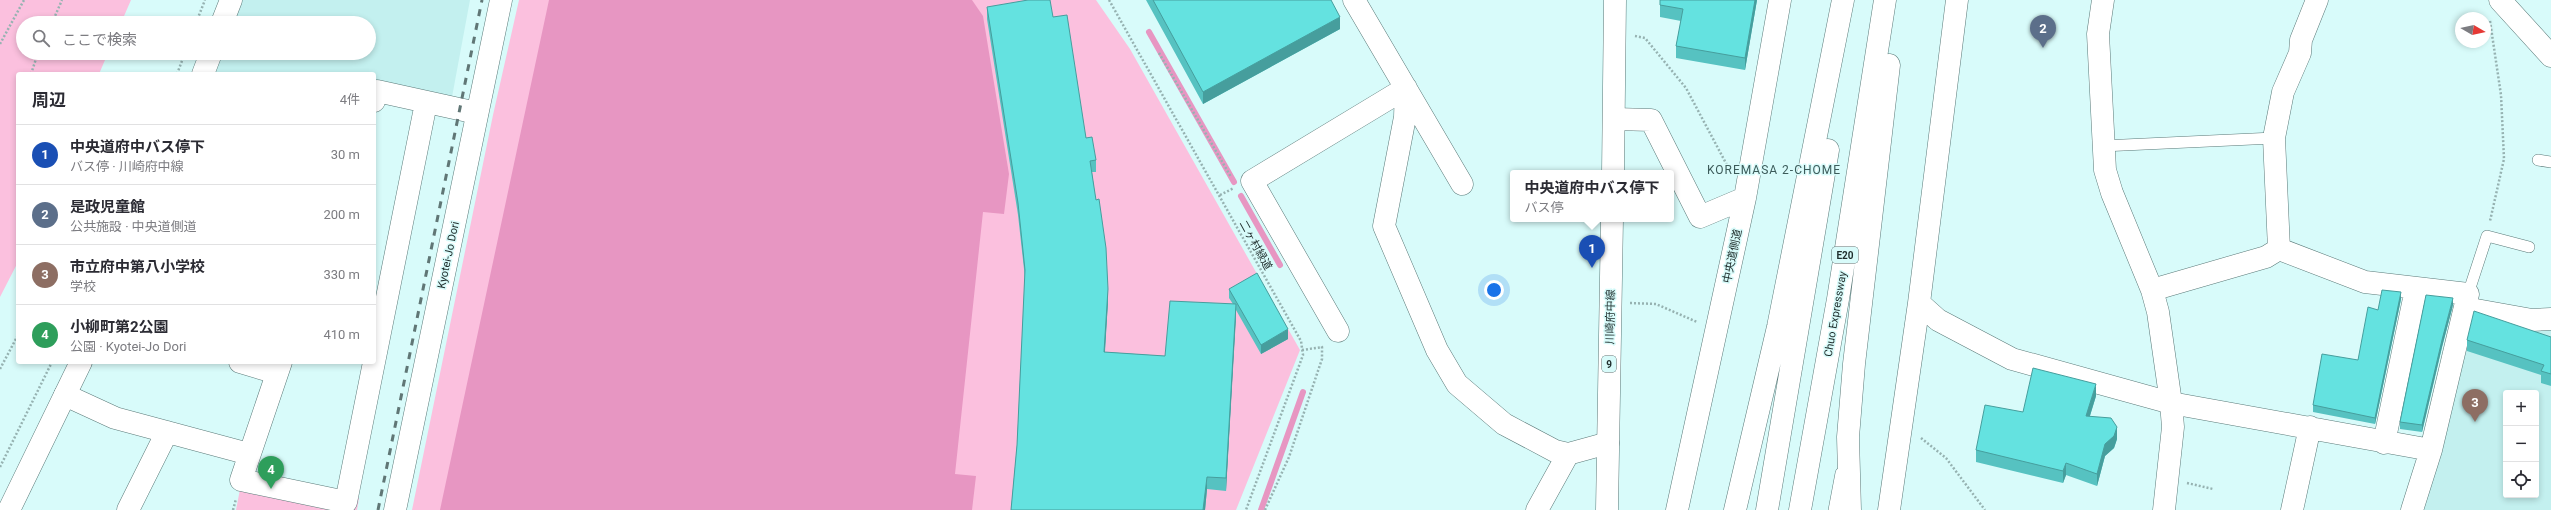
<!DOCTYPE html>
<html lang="ja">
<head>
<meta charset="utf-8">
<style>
  :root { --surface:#fff; --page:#f2f2f3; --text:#2b2b33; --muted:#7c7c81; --line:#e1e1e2; --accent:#ea580c }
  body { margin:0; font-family:Roboto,"Noto Sans JP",sans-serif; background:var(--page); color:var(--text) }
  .controls { position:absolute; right:12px; bottom:12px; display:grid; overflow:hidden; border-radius:4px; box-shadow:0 2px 6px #0003 }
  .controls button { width:36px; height:36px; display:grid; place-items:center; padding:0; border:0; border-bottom:1px solid var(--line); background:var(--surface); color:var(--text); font:20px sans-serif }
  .compass { position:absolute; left:2455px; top:12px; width:36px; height:36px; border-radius:50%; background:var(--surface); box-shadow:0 2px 6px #0003; rotate:99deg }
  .you { position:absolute; left:1494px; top:290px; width:14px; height:14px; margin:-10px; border:3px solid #fff; border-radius:50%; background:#1a73e8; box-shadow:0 0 0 6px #1a73e833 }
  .badge { display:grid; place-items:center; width:26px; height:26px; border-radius:50%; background:var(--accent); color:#fff; font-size:13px; font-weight:700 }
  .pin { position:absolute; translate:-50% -33px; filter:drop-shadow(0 1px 2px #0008) }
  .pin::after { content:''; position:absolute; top:21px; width:14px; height:12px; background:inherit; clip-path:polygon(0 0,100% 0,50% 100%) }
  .popup { position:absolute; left:1510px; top:170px; width:164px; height:52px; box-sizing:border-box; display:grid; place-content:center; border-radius:4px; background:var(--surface); filter:drop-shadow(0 1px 3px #0005); font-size:13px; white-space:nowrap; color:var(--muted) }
  .popup b { font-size:15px; color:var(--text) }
  .popup::after { content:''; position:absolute; left:50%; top:100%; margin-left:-8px; border:8px solid transparent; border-top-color:var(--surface) }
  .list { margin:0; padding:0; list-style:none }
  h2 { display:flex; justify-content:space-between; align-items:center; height:52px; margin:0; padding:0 16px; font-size:17px }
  h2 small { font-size:13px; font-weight:400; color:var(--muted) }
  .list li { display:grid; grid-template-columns:26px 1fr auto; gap:12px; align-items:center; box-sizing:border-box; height:60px; padding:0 16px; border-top:1px solid var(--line) }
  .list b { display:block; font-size:15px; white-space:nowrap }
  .list p { margin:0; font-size:13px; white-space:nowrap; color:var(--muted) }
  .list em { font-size:13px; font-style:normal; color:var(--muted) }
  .icon { flex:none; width:22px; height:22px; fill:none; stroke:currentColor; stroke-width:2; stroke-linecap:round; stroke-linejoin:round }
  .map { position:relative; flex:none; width:2551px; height:510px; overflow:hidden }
  .search { position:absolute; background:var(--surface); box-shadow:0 2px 6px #0003; left:16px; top:16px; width:360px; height:44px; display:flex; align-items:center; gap:10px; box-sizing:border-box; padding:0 14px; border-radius:22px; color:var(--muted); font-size:15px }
  .panel { position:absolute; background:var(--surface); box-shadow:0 2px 6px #0003; left:16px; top:72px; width:360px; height:292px; border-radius:4px }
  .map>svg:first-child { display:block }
  .built { fill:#c3f0ef; fill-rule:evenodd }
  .green { fill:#fbc0de }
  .water { fill:#e796c2 }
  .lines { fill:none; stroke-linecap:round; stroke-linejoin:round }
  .stream { stroke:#e796c2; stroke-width:6 }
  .lane-casing { stroke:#5b7a79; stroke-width:12 }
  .street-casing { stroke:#5b7a79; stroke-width:23 }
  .secondary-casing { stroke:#5b7a79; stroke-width:23 }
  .primary-casing { stroke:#5b7a79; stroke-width:23 }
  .highway-casing { stroke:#5b7a79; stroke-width:23 }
  .path { stroke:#96b2b1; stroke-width:2.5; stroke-dasharray:2 2; stroke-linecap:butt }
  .lane { stroke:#fff; stroke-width:11 }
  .street { stroke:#fff; stroke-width:22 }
  .secondary { stroke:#fff; stroke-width:22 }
  .primary { stroke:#fff; stroke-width:22 }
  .highway { stroke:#fff; stroke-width:22 }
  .rail { stroke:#607675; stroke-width:3; stroke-dasharray:7 7; stroke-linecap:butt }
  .wall { fill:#56c2c1 }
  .shaded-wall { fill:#469e9d }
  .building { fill:#64e2e0; stroke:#469e9d }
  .labels { text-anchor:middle; stroke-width:3; stroke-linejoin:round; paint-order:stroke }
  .shield { fill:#d8fbfa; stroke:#566b6a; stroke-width:1 }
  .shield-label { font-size:10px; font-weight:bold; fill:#1f2d2c }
  .street-label { font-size:11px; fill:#1f2d2c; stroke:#d8fbfa }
  .neighbourhood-label { font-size:12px; letter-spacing:1px; fill:#3c5b5a; stroke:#d8fbfa }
</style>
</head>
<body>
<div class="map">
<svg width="2551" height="510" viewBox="0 0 2551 510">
  <rect width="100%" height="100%" fill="#d8fbfa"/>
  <path class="built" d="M242,0H470L452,97L374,80V74H215L223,53H369V23H234Z
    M2466,325L2551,327V510H2420ZM2506,393H2536V495H2506Z"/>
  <path class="green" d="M0,0H131L121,23H23V53H108L99,74H18V262L0,297Z
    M519,0H1096L1130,49L1300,350L1236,510H412L493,115Z
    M242,479L359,498L357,510H236Z"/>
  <path class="water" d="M549,0H972L983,16L1009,174L1004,214L983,212L955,474L976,476L972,510H440Z"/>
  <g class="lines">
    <path class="stream" d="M1149,32L1234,182
      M1241,196L1280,265
      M1261,510L1303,392"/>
    <defs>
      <path id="lane" d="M2102,146L2274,138
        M2538,160L2551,162
        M2468,294L2487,236L2529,247
        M1834,510L1841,473"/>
      <path id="street" d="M1354,0L1462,184
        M2103,0L2098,34L2105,170L2112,193L2152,290L2158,312L2171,403L2173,427L2164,510
        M1406,88L1405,117L1384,226L1437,350L1457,384L1504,424L1555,451L1568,454L1608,443
        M374,101L377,91L477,113
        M1615,119L1651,120L1700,217L1745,198
        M2279,249L2365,282L2468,294L2431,450L2412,510
        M2279,249L2274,138L2283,92L2300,53L2301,40L2317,0
        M2152,290L2266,257L2279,249
        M1919,303L1938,320L2012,359L2171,403L2431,450
        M2465,308L2532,320L2551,319
        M1338,331L1252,181L1406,88
        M240,362L277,373
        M281,362L241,480L346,502L426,103
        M65,395L115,418L249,454
        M2384,443L2416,289
        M128,510L167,432
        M1537,510L1568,454
        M1677,510L1745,198L1780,0
        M1889,510L1919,303L1957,0
        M2292,510L2310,427"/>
      <path id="secondary" d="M2500,0L2551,56
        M222,23L231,0
        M203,74L211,53
        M9,510L81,362
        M395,510L501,0"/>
      <path id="primary" d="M1613,173L1615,0
        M1607,510L1612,219"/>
      <path id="highway" d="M1735,510L1778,327L1843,0
        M1767,510L1828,150
        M1800,510L1838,299L1885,0
        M1850,510L1848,437L1854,364L1889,65"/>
    </defs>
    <use href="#lane" class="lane-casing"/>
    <use href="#street" class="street-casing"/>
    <use href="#secondary" class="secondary-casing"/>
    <use href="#primary" class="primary-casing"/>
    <use href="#highway" class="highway-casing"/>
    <path class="path" d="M1109,0L1301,341L1303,355L1246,510
      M2490,21L2501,95L2504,159L2490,221
      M52,23L62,0
      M196,23L205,0
      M1635,36L1645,38L1686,88L1728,167
      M0,44L24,0
      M1159,53L1231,177
      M31,74L38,53
      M177,74L185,53
      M1220,195L1234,188
      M1630,303L1656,304L1697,322
      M1302,350L1323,347
      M0,369L18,335
      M1921,438L1946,458L1985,510
      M0,467L52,362
      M2187,483L2213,489
      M233,510L236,499
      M1265,510L1289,457L1322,359V345"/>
    <use href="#lane" class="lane"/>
    <use href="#street" class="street"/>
    <use href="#secondary" class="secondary"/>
    <use href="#primary" class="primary"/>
    <use href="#highway" class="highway"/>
    <path class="rail" d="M378,510L482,0"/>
  </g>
  <path class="wall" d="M1146,0H1331L1340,29L1203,104Z
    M1757,0L1745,70L1676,58V46L1681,21L1660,17V5Z
    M987,7L1053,17L1086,138L1096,160V172H1092L1108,301L1105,352L1165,356L1233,304L1229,298V289L1288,339L1261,354L1236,310L1226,491L1207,489L1205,510H1011L1017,445L1025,278L1018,215L987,19Z
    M2401,299L2375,424L2313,412V405L2358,360L2378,310Z
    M2453,305L2442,347L2422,432L2400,429V422Z
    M2551,337V386L2541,383V375L2467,351V340Z
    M2096,396L2090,416L2117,439L2114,448L2105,456L2097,486L2066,475L2063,483L1976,462V450Z"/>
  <path class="shaded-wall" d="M1755,0H1757L1745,70V58Z
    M1340,17V29L1203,104V92Z
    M1108,289V301L1104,364V352Z
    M2401,292V299L2375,424V418Z
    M2453,298V305L2442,347L2422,432V425L2442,340Z
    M1236,304V317L1226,491V478Z
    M1288,329V339L1261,354V345Z
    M2096,384V396L2086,428V416Z
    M2117,427V439L2114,448L2105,456L2097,486V474L2105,444Z
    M2066,463V475L2063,483V471Z
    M1207,477V489L1205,510H1203Z"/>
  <path class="building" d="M1028,0H1050L1053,17L1067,15L1086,138L1092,137L1096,160L1090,161L1096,200L1099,199L1106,248L1108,289L1104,352L1165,356L1170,301L1236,304L1226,478L1207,477L1203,510H1011L1017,445L1025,270L1018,203L987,7Z
    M1153,0H1331L1340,17L1203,92Z
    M1660,0H1755L1745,58L1676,46L1683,9L1660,5Z
    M1257,273L1288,329L1261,345L1229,289Z
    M2382,290L2401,292L2375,418L2313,405L2322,354L2358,360L2368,307L2378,310Z
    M2426,295L2453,298L2442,340L2422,425L2400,422Z
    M2474,311L2551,337V374L2541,371L2544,365L2467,340Z
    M2033,368L2096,384L2086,416L2111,418L2117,427L2114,436L2105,444L2097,474L2066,463L2063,471L1976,450L1985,405L2023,412Z"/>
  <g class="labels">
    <g class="shield">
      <rect x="1832" y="247" width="26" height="16" rx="3"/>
      <rect x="1602" y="356" width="14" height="16" rx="3"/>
    </g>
    <g class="shield-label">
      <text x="1845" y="259">E20</text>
      <text x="1609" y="368">9</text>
    </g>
    <g class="street-label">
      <text transform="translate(1256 245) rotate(61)" y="4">二ヶ村緑道</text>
      <text transform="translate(448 255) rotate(-78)" y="4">Kyotei-Jo Dori</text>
      <text transform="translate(1732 256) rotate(-78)" y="4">中央道側道</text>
      <text transform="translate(1835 314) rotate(-80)" y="4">Chuo Expressway</text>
      <text transform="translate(1610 317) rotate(-89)" y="4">川崎府中線</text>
    </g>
    <g class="neighbourhood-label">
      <text x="1774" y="174">KOREMASA 2-CHOME</text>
    </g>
  </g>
</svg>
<div class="controls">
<button>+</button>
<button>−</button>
<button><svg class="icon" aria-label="locate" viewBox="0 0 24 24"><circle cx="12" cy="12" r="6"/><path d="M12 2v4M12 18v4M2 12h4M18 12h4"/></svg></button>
</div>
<svg class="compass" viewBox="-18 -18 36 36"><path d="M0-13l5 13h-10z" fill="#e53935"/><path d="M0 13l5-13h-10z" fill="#7c7c81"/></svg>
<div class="you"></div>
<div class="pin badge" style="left:1592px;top:268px;background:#1a4fb4">1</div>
<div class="popup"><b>中央道府中バス停下</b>バス停</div>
<div class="pin badge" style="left:2043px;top:48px;background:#5c6f8a">2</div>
<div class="pin badge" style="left:2475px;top:422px;background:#8d6e63">3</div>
<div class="pin badge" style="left:271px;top:489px;background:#2e9e5b">4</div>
<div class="search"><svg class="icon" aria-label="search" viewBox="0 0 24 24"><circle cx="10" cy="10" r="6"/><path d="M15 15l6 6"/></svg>ここで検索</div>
<section class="panel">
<h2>周辺<small>4件</small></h2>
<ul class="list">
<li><span class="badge" style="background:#1a4fb4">1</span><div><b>中央道府中バス停下</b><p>バス停 · 川崎府中線</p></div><em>30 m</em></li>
<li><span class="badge" style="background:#5c6f8a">2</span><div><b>是政児童館</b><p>公共施設 · 中央道側道</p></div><em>200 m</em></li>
<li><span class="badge" style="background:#8d6e63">3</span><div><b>市立府中第八小学校</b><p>学校</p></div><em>330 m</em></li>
<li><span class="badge" style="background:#2e9e5b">4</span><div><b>小柳町第2公園</b><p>公園 · Kyotei-Jo Dori</p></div><em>410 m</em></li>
</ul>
</section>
</div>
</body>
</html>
